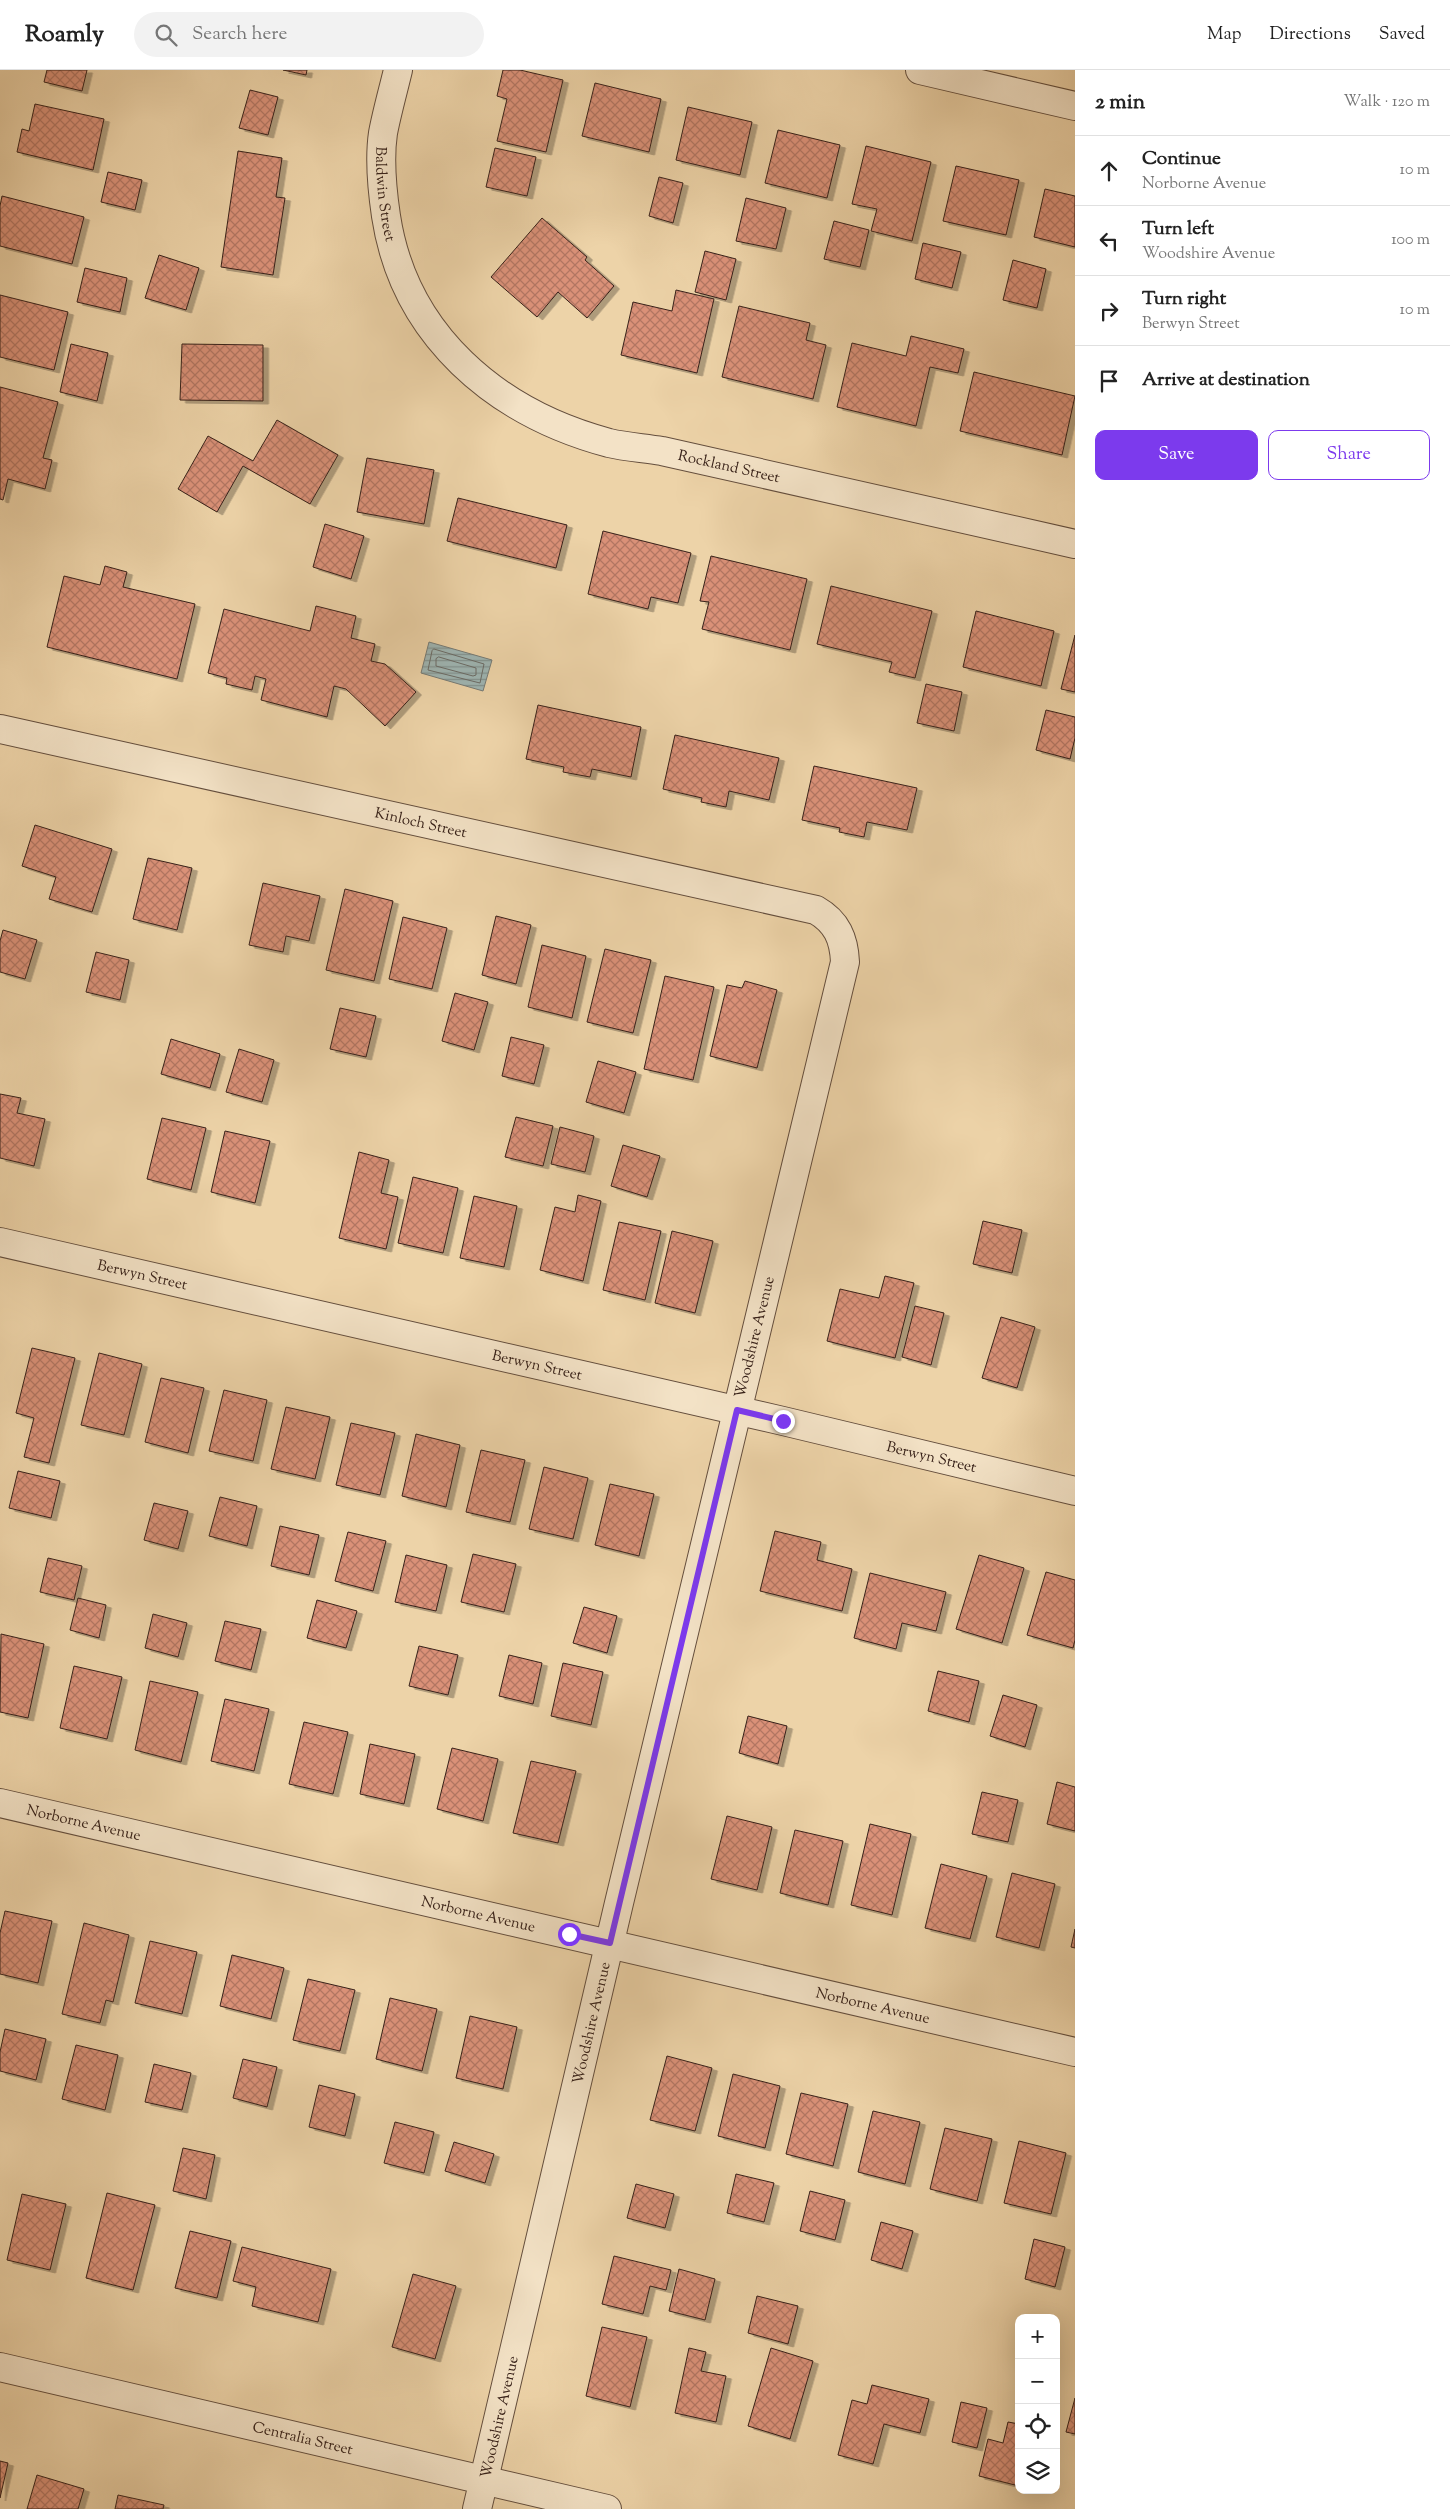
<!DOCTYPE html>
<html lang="en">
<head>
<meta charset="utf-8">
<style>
  :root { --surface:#fff; --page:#f2f2f2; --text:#222; --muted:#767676; --line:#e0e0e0; --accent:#7c3aed }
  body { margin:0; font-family:"Sorts Mill Goudy",serif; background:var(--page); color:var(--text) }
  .controls { position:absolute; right:15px; bottom:15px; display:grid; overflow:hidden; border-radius:10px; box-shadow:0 5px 20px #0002 }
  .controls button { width:45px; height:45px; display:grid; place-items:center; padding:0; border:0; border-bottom:1px solid var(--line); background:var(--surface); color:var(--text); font:25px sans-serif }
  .stop { position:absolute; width:15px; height:15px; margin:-11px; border:4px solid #7c3aed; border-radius:50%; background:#fff }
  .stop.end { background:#7c3aed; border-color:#fff; box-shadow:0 1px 5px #0008 }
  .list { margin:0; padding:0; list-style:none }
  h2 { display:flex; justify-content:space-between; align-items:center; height:65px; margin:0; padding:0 20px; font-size:21px }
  h2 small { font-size:16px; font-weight:400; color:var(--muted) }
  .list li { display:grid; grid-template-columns:32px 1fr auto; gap:15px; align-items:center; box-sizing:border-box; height:70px; padding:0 20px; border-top:1px solid var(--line) }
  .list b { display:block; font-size:19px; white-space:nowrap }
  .list p { margin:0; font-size:16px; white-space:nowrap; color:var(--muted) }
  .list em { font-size:16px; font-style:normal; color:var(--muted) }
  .actions { display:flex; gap:10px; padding:15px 20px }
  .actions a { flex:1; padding:11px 0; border:1px solid var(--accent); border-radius:10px; text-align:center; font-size:18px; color:var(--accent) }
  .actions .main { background:var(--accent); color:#fff }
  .icon { flex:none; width:28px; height:28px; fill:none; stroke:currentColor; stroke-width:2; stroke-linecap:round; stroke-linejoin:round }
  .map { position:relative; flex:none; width:1075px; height:2439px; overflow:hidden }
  header { display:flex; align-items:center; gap:30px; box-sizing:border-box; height:70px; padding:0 25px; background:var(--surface); border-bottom:1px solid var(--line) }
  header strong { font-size:24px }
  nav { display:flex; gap:28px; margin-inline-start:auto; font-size:18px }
  .search { width:350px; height:45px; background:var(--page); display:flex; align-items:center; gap:12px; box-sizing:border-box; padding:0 18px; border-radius:28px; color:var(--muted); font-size:19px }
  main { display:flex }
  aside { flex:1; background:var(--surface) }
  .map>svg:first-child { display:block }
  .water { fill:url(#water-rules); stroke:#757a75 }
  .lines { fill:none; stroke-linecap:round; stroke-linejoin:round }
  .shore { stroke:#6a6b66; stroke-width:1 }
  .building { fill:url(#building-cross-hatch); stroke:#372119; filter:url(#shadow) }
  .minor-casing { stroke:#644e3d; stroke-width:30 }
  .minor { stroke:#f3e2c6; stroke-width:28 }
  .route { stroke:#7c3aed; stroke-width:6 }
  .labels { text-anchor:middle; stroke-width:4.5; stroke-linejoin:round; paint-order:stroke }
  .street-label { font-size:15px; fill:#372119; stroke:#f3e2c6 }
</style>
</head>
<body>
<header>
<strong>Roamly</strong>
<div class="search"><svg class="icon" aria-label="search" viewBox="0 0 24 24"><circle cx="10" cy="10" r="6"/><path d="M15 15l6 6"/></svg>Search here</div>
<nav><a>Map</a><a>Directions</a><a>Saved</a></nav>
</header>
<main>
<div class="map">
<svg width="1075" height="2439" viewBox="0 0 1075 2439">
  <defs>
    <pattern id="water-rules" width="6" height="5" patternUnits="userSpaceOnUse" patternTransform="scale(1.25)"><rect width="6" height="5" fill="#9eb5b3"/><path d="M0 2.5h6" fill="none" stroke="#829391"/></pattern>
    <pattern id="building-cross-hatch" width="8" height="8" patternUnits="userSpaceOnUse" patternTransform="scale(1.25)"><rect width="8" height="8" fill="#da9178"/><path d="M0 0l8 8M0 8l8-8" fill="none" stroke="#b27662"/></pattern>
    <filter id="shadow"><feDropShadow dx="5.5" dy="3" stdDeviation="0" flood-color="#0004"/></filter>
  </defs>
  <rect width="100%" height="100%" fill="#edd3a8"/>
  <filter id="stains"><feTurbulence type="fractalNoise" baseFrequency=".004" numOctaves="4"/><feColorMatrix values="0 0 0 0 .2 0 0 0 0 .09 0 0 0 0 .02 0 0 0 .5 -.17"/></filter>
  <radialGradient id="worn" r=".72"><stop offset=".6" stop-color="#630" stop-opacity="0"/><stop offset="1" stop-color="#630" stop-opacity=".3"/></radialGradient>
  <path class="water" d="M429,572L492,590L483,621L421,603Z"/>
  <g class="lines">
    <path class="shore" d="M434,579L484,594L480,613L428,600L432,581Z
      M439,587L476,598V605L473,606L436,596V589Z"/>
  </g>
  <path class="building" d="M47,0H87L82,21L44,12Z
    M283,0H307L306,5Z
    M503,0H520L563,10L546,82L497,71L507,29L497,26Z
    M595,13L661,29L649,82L582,66Z
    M250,20L278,27L268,65L239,58Z
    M35,34L104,49L93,100L17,82L22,59L29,61Z
    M688,37L752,52L740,105L676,90Z
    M778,60L840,75L827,128L765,113Z
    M866,76L931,92L912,171L871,161L877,139L852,134Z
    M495,78L536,87L527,126L486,117Z
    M238,81L282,88L276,127L285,128L273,205L221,197Z
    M956,96L1019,110L1006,165L943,151Z
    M108,102L142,110L135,140L101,132Z
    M659,107L683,113L673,153L649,146Z
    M1045,119L1075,126V177L1034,167Z
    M2,126L84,147L72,194L0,176V136Z
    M746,128L786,138L776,179L736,171Z
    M542,148L587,187L585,190L614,216L587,248L558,222L537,247L491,207Z
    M834,151L869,160L860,197L824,189Z
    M923,173L961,182L952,218L915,209Z
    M705,181L736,189L726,230L695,222Z
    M159,185L199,198L186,240L145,228Z
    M1013,190L1046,199L1037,238L1003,230Z
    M85,198L127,208L120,242L77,232Z
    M676,220L714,229L697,303L621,285L633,232L672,241Z
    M0,225L68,242L54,300L0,287Z
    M739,236L810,253L806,270L826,275L813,329L722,307Z
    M911,266L964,279L958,303L930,297L916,356L837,337L852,273L906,286Z
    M71,274L108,283L97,331L60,322Z
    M182,274L263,275V331L180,330Z
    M974,302L1075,326L1062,385L960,361Z
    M0,317L58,332L43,388L52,390L45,419L8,409L3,430L0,429Z
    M277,350L338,385L310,434L243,396L217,442L178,419L208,366L253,391Z
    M367,388L434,400L424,454L357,442Z
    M458,428L567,455L556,498L447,471Z
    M325,454L364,466L351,509L313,497Z
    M603,461L691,483L678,533L651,527L648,539L588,524Z
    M711,486L807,509L790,580L702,559L709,532L700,531Z
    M105,496L127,502L123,517L195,534L177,609L47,577L64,506L100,515Z
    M831,516L932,541L915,608L889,602L892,592L817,574Z
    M316,536L356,546L351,568L375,574L371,591L385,594L416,622L385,656L346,619L334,616L327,647L261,630L266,609L255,606L252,620L226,614L227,608L208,603L224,539L310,561Z
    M976,541L1054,561L1041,616L963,597Z
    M1075,565V622L1061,619Z
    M926,614L962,622L954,661L917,653Z
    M538,635L641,657L631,707L592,699L590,707L563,702L564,697L526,689Z
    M1046,640L1075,647V668L1070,689L1036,680Z
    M675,665L779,688L769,730L729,721L726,737L701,732L702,728L663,719Z
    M814,696L917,718L907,760L867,752L864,767L839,762L840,758L802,750Z
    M35,755L112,779L92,842L49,829L56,807L22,796Z
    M148,788L192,798L177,860L133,849Z
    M263,813L320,826L309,871L286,866L283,882L249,875Z
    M345,819L393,831L374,911L326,900Z
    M496,846L531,855L516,914L482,905Z
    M403,847L447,858L432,919L389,909Z
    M3,860L37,870L25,909L0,902V871Z
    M542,875L586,886L572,948L528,937Z
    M605,879L651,890L633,963L587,952Z
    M96,882L129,890L120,930L86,922Z
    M665,906L714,917L693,1010L644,999Z
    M745,911L777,920L757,998L710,986L727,915L742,918Z
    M455,923L488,932L474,980L442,971Z
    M340,938L376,946L366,987L330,979Z
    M511,967L544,975L534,1014L502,1006Z
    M171,969L220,984L210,1018L161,1004Z
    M239,979L274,990L262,1032L226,1022Z
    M598,991L636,1002L624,1043L586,1032Z
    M0,1024L21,1028L17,1043L45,1049L34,1096L0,1088Z
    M516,1047L553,1056L543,1096L505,1087Z
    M162,1048L206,1058L191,1120L147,1109Z
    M560,1057L594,1066L585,1102L551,1094Z
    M225,1061L270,1071L255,1133L211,1122Z
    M623,1075L660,1086L647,1127L611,1116Z
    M359,1082L389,1090L381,1123L398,1127L386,1179L339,1168Z
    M413,1107L458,1118L443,1183L398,1173Z
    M578,1125L601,1131L583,1211L540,1200L555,1137L575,1142Z
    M474,1126L517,1136L504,1197L460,1188Z
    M983,1151L1022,1160L1012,1203L973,1194Z
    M619,1152L661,1161L645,1230L603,1220Z
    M672,1161L713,1171L695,1243L655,1233Z
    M885,1206L914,1213L895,1288L827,1271L840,1219L879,1228Z
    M915,1236L944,1243L931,1295L902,1287Z
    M1001,1247L1035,1257L1017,1318L982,1308Z
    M32,1278L75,1288L49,1393L24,1387L34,1348L16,1343Z
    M99,1283L142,1294L124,1365L81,1355Z
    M161,1308L204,1318L188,1383L145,1372Z
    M224,1320L267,1330L253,1391L209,1381Z
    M286,1337L330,1347L315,1409L271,1399Z
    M351,1353L395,1363L380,1425L336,1415Z
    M416,1364L460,1375L446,1437L402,1426Z
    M481,1380L525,1390L510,1452L466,1442Z
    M544,1397L588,1408L573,1469L529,1459Z
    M18,1401L60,1411L51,1448L9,1438Z
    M610,1414L654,1424L639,1486L595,1475Z
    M220,1427L257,1436L247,1476L209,1466Z
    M154,1433L188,1441L178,1479L144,1470Z
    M280,1456L319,1465L309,1505L271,1496Z
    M775,1461L821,1472L817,1490L852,1499L842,1541L760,1521Z
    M348,1462L386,1471L373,1521L335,1511Z
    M473,1484L516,1494L504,1542L461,1532Z
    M406,1485L447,1495L436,1541L395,1532Z
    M979,1485L1024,1498L1002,1573L956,1559Z
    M48,1488L82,1496L74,1530L40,1522Z
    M1046,1502L1075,1510V1570L1073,1578L1027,1565Z
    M870,1503L946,1522L936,1561L902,1553L896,1579L854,1568Z
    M78,1528L106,1535L99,1568L70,1560Z
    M317,1530L357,1541L346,1578L307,1568Z
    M584,1537L617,1546L607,1583L573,1573Z
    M153,1544L187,1553L178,1587L145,1578Z
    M225,1551L261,1559L251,1600L215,1591Z
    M1,1564L44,1574L28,1648L0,1642Z
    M419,1576L458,1585L448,1625L409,1616Z
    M509,1585L542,1593L533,1634L499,1626Z
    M563,1593L603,1602L591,1655L551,1646Z
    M74,1596L122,1607L107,1669L60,1658Z
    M938,1601L979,1611L969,1652L928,1641Z
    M150,1611L198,1622L181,1692L135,1680Z
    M1003,1625L1037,1635L1025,1677L990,1666Z
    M225,1629L269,1639L254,1701L211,1691Z
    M748,1646L787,1656L778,1694L739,1683Z
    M304,1652L348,1662L333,1724L289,1714Z
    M370,1674L415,1684L404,1734L360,1724Z
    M452,1678L498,1689L483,1751L437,1739Z
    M531,1691L576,1701L558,1773L513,1763Z
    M1057,1712L1075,1717V1761L1047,1754Z
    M982,1722L1018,1730L1008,1772L972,1764Z
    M727,1746L772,1757L757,1820L711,1809Z
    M870,1754L911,1764L892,1845L851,1835Z
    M795,1760L843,1771L828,1835L780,1823Z
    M941,1794L987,1806L970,1869L925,1858Z
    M1012,1803L1055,1814L1039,1878L996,1867Z
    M5,1841L52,1851L38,1913L0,1904V1863Z
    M84,1853L129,1865L113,1932L106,1930L100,1953L62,1944Z
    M1075,1859V1878L1071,1877Z
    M150,1871L197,1882L182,1944L135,1933Z
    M232,1885L284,1898L271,1949L220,1936Z
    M308,1909L355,1920L340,1981L293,1970Z
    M390,1928L437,1939L422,2001L376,1989Z
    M470,1946L517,1957L503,2019L456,2008Z
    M5,1959L46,1969L36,2010L0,2001V1982Z
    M76,1975L118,1985L105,2040L62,2029Z
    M667,1986L712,1998L695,2061L650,2050Z
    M243,1989L277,1997L267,2037L233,2028Z
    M154,1994L191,2003L182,2040L145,2032Z
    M733,2004L780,2016L765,2078L718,2066Z
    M319,2015L355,2024L345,2066L309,2057Z
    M801,2023L848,2034L833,2096L786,2084Z
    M873,2041L920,2052L905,2114L858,2102Z
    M395,2052L434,2062L424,2103L384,2093Z
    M945,2058L992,2069L977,2131L930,2119Z
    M1019,2071L1066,2083L1051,2144L1004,2133Z
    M454,2072L494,2084L485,2113L445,2101Z
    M183,2078L215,2085L206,2129L173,2121Z
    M736,2104L774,2113L764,2152L727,2143Z
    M636,2114L674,2124L665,2158L627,2148Z
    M810,2121L845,2130L835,2170L800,2161Z
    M107,2123L155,2135L133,2220L86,2208Z
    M22,2124L66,2134L50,2200L7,2190Z
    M881,2152L913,2161L902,2199L871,2190Z
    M190,2161L231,2171L217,2228L175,2218Z
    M1034,2169L1065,2177L1055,2217L1025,2209Z
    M242,2177L331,2199L318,2252L252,2236L256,2217L233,2211Z
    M614,2186L671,2200L666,2220L650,2216L643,2244L602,2234Z
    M679,2199L715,2209L705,2250L669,2241Z
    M413,2204L456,2216L435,2289L392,2277Z
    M757,2226L798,2236L788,2274L748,2263Z
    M602,2257L647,2267L630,2337L586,2326Z
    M689,2278L706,2282L701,2301L726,2306L716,2352L675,2343Z
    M771,2278L813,2291L790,2369L748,2356Z
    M872,2315L929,2329L920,2363L884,2354L873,2394L838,2385L852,2330L867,2334Z
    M1075,2328V2364L1066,2362Z
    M961,2332L987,2338L977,2378L952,2372Z
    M1008,2352L1019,2354V2416L979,2406L988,2369L1003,2373Z
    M0,2391L8,2393L0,2428Z
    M37,2405L84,2419L78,2439H27Z
    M118,2425L164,2435L163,2439H115Z"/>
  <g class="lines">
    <defs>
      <g id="minor">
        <path id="s1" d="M398,0C393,21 387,42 383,63C379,90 382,119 386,146C404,265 496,343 609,373C626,377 644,378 662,381L1075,474"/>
        <path d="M920,0L1075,36"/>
        <path id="s2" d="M0,659L816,840C837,852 844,869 845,892L619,1833L477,2439"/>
        <path id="s3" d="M0,1172L783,1351L1075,1421"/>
        <path id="s4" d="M0,1733L1075,1982"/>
        <path id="s5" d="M0,2297L607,2439"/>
      </g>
    </defs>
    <use href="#minor" class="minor-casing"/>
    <use href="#minor" class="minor"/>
  </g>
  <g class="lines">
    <path class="route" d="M569,1864L610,1873L737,1340L783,1351"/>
  </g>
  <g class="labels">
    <g class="street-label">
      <text dy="5" stroke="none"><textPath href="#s1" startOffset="126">Baldwin Street</textPath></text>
      <text dy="5" stroke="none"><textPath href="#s1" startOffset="608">Rockland Street</textPath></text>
      <text dy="5" stroke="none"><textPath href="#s2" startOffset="431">Kinloch Street</textPath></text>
      <text dy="5" stroke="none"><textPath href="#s3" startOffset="146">Berwyn Street</textPath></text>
      <text transform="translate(754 1267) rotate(-76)" y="5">Woodshire Avenue</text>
      <text dy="5" stroke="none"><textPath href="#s3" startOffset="551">Berwyn Street</textPath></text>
      <text dy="5" stroke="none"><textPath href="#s3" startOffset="956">Berwyn Street</textPath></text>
      <text dy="5" stroke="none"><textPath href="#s4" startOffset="86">Norborne Avenue</textPath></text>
      <text dy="5" stroke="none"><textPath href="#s4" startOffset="491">Norborne Avenue</textPath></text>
      <text dy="5" stroke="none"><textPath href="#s4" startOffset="896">Norborne Avenue</textPath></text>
      <text transform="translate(591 1953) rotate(-77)" y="5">Woodshire Avenue</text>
      <text transform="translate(499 2347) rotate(-77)" y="5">Woodshire Avenue</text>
      <text dy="5" stroke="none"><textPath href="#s5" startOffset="311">Centralia Street</textPath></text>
    </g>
  </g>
  <rect width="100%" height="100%" filter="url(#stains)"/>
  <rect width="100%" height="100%" fill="url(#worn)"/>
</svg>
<div class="controls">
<button>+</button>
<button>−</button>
<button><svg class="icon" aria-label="locate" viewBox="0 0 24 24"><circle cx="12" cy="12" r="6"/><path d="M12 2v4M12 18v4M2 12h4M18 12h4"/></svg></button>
<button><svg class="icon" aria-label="layers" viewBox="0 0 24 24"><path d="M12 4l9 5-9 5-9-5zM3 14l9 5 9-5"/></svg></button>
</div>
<div class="stop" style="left:569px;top:1864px"></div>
<div class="stop end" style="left:783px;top:1351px"></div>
</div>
<aside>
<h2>2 min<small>Walk · 120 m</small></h2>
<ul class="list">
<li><svg class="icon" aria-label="ahead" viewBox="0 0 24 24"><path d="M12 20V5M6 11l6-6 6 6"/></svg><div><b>Continue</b><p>Norborne Avenue</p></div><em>10 m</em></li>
<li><svg class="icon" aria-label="left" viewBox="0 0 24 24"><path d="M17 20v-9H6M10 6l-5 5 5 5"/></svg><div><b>Turn left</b><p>Woodshire Avenue</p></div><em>100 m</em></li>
<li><svg class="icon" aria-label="right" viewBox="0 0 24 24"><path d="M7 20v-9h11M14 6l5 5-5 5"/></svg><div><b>Turn right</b><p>Berwyn Street</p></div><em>10 m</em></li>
<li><svg class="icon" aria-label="arrive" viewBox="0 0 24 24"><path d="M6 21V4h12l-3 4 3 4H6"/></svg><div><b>Arrive at destination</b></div></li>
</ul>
<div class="actions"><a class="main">Save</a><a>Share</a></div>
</aside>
</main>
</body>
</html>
